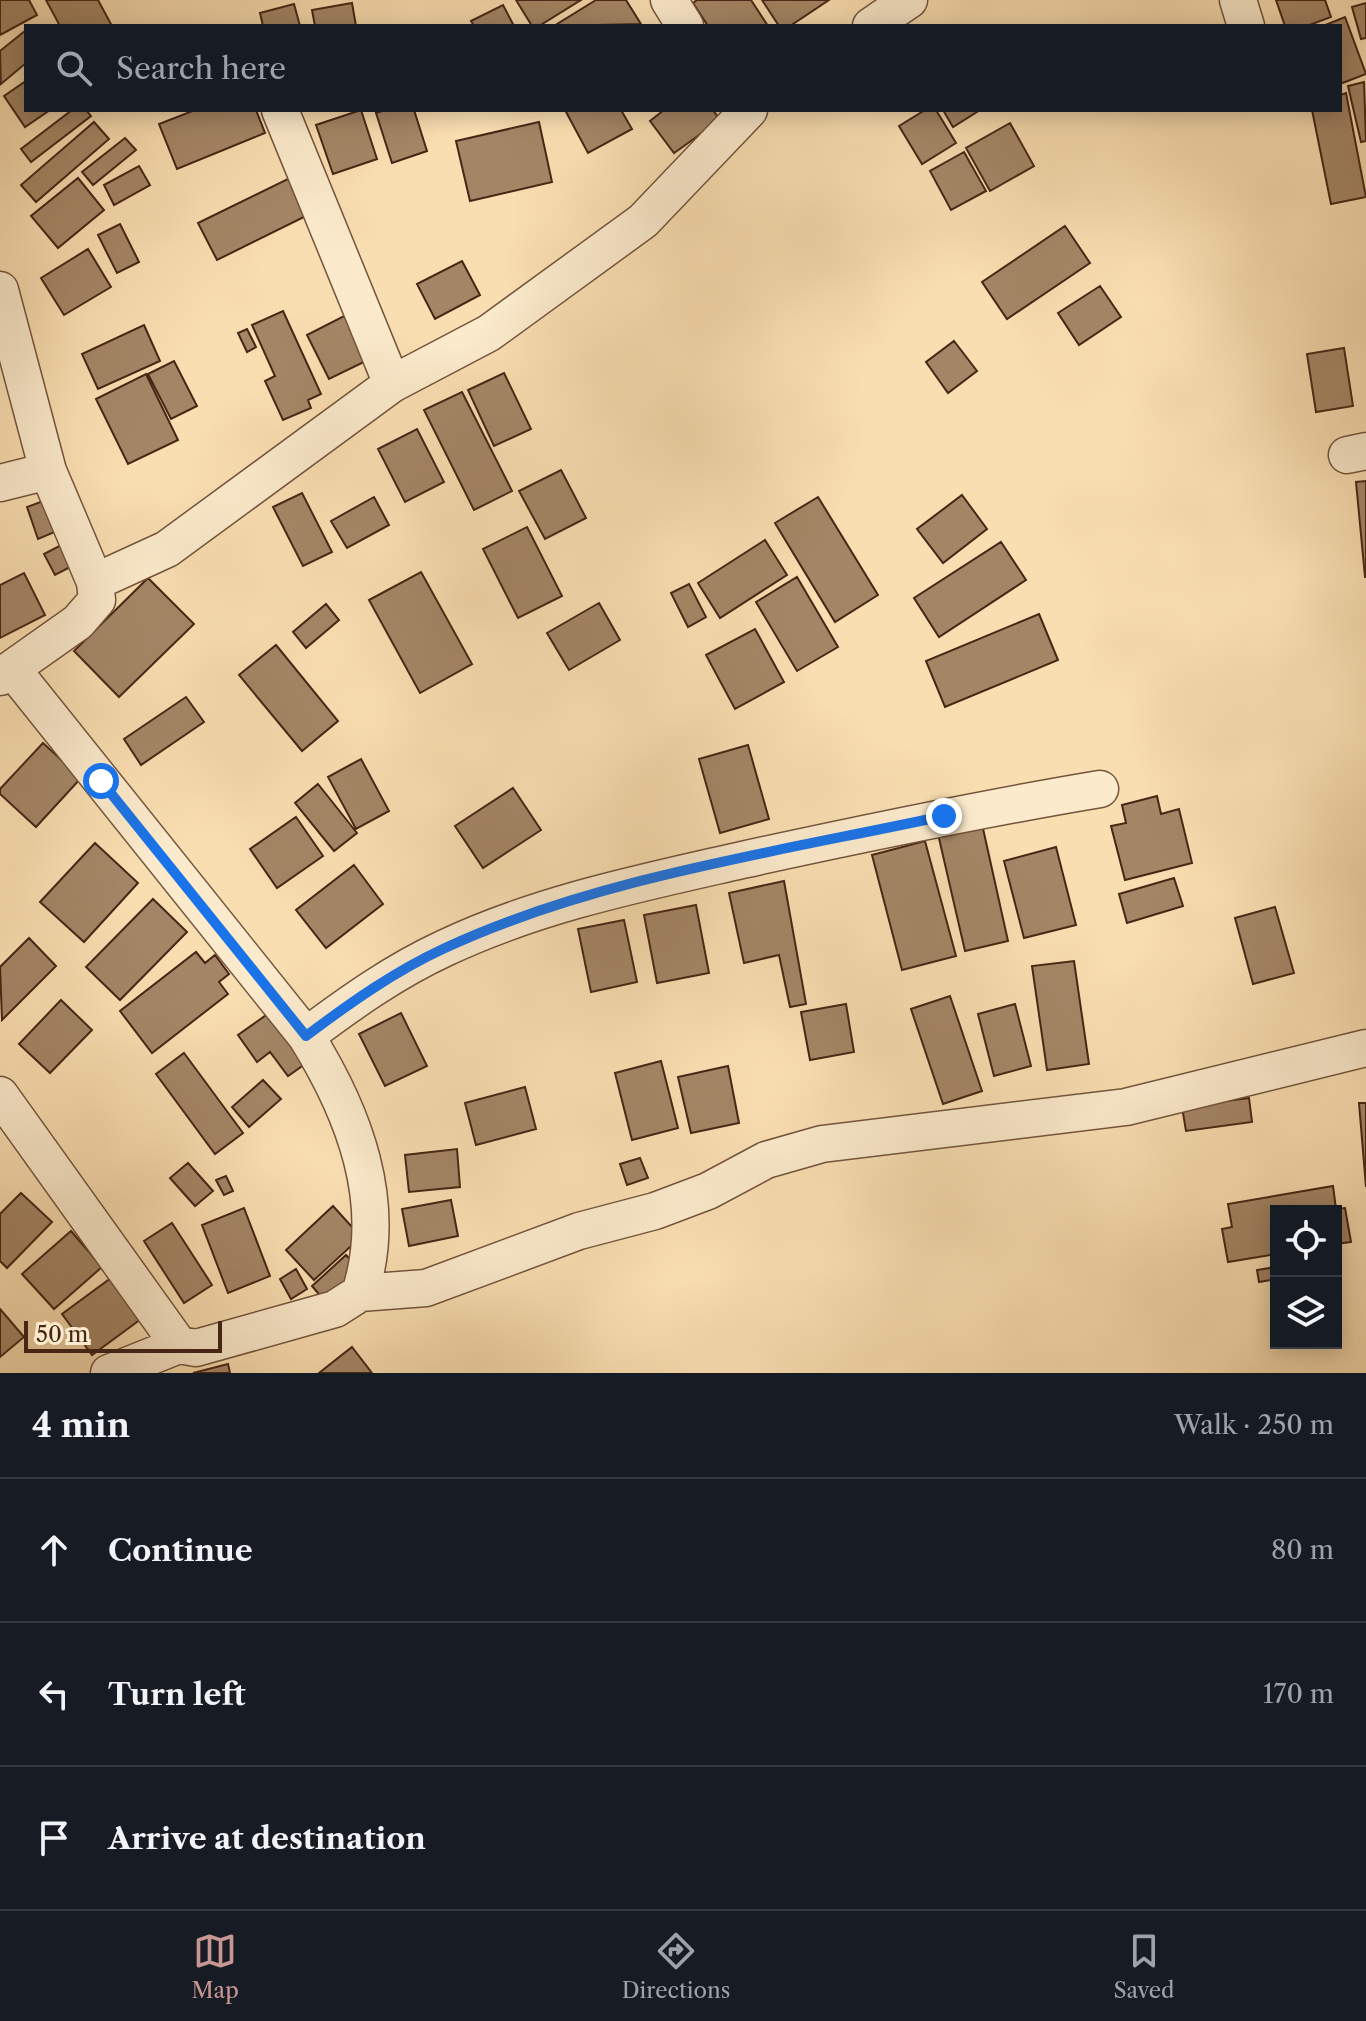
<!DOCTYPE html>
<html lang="en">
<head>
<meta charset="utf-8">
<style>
  :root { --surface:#171b24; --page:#242831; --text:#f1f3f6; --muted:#9ea1a6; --line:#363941; --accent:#c59692 }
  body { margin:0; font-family:"Libre Caslon Text",serif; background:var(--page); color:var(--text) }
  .controls { position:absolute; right:24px; bottom:24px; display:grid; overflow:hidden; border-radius:0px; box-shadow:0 4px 20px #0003 }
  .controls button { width:72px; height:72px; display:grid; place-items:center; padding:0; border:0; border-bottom:2px solid var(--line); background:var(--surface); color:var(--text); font:40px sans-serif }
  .scale { position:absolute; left:24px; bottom:20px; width:198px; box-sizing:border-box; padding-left:8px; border:4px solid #472615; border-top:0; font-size:22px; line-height:28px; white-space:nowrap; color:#472615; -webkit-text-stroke:6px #fbeacc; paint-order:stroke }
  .stop { position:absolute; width:24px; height:24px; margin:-18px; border:6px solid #1a73e8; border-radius:50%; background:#fff }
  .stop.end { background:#1a73e8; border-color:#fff; box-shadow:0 2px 8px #0008 }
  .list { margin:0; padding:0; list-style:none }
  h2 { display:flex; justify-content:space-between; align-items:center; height:104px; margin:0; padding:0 32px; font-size:34px }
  h2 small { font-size:26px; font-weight:400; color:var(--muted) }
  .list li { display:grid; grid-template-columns:52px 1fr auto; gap:24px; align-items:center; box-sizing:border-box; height:144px; padding:0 32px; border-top:2px solid var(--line) }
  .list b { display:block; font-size:30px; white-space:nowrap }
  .list em { font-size:26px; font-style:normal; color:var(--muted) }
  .icon { flex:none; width:44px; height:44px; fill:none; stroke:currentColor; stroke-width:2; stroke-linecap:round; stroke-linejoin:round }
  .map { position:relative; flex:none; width:1366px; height:1373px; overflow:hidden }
  .search { position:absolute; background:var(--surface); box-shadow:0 4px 20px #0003; left:24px; right:24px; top:24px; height:88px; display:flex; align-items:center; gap:20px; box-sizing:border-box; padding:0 28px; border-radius:0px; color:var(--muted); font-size:30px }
  .sheet { height:536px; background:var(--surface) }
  nav { display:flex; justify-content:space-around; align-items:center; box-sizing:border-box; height:112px; border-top:2px solid var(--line); background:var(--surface); font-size:22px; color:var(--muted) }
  nav a { display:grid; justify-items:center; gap:4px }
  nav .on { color:var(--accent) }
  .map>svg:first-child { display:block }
  .building { fill:#a48666; stroke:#472615; stroke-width:2 }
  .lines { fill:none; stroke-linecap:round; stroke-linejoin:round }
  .minor-casing { stroke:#74543c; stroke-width:39 }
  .minor { stroke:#fbeacc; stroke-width:36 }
  .route { stroke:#1a73e8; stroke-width:10 }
</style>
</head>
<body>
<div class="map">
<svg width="1366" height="1373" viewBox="0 0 1366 1373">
  <rect width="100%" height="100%" fill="#f9deb1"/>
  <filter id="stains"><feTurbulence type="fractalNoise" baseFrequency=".0025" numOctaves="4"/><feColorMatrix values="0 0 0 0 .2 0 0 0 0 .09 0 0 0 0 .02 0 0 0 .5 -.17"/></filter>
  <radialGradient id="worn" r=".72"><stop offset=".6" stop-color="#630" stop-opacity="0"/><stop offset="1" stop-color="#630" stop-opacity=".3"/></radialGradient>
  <path class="building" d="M0,0H29L37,15L0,35Z
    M46,0H98L112,26H60Z
    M516,0H581L539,26H532Z
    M596,0H626L641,24L554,26Z
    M697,0H751L768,26H708L693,3Z
    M762,0H829L790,26H779Z
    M1276,0H1325L1331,17L1307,26H1285Z
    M352,3L356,26H315L312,10Z
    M1366,3V38L1361,39L1352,7Z
    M294,4L300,26H263L260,13Z
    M503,5L514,26H474L471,21Z
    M1345,17L1366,74L1340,84V26H1323Z
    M26,30V63L1,84L0,51Z
    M26,81V110H50L25,127L4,96Z
    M1364,82L1366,141L1361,142L1348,86Z
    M1346,93L1366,197L1331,204L1312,110H1340V95Z
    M72,110H86L91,116L31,162L21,149Z
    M195,110H256L265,133L177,169L159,124Z
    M361,110L377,159L333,174L316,125Z
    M385,110H414L427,151L392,163L376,113Z
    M565,110H621L632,129L588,153Z
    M664,110H713L720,120L674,153L650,121Z
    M925,110H936L956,143L922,164L899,126Z
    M943,110H980L953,127Z
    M94,122L109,139L36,202L21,185Z
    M539,122L552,182L470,201L456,141Z
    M1010,123L1034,166L990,191L966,148Z
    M125,138L136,150L93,185L82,172Z
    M964,152L986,191L951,210L930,171Z
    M139,166L150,185L114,205L104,185Z
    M296,175L314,212L217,260L198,223Z
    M78,178L104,210L58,248L31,216Z
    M120,224L139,262L117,273L98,235Z
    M1065,226L1090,263L1007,319L982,282Z
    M88,249L111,287L64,315L41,278Z
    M462,261L480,295L435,319L417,284Z
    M1100,286L1121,317L1079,345L1058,313Z
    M283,311L321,394L308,400L311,408L283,420L265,381L275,376L252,325Z
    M346,315L368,360L329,379L307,335Z
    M144,325L160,361L98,389L82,354Z
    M247,329L256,347L247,352L238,333Z
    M954,341L977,371L948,393L926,362Z
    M1344,348L1353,406L1316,412L1307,354Z
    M174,361L197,406L171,419L148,374Z
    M504,373L531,429L494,446L468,390Z
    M146,374L178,440L128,464L96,399Z
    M462,392L512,491L474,510L424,410Z
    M417,429L444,482L405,502L378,449Z
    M561,470L586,518L545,539L519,491Z
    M1366,481V577H1365L1356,482Z
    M302,493L332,552L303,566L273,507Z
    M962,495L987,529L943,563L917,529Z
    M374,497L389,525L347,548L331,521Z
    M818,497L878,595L835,622L775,523Z
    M51,498L62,529L38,539L27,507Z
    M527,527L562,596L518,618L483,549Z
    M765,540L787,575L720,618L698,583Z
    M1001,542L1026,580L939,637L914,598Z
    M63,544L74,565L55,575L44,554Z
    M421,572L472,664L420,693L369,600Z
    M24,573L45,615L0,638V585Z
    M797,577L838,647L797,671L756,602Z
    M148,578L194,624L119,697L74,651Z
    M689,584L706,617L688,627L671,593Z
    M599,603L620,640L569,670L547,633Z
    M326,604L339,620L306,648L293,632Z
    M1039,614L1058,660L945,707L926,661Z
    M755,629L784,682L735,709L706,655Z
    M276,645L338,721L302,751L239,675Z
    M186,697L204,722L141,765L124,739Z
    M43,743L81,778L36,827L0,794V789Z
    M748,745L769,819L720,833L699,759Z
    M361,759L389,811L356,829L328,777Z
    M318,784L357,833L334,851L295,803Z
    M513,788L541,830L483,868L455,826Z
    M1157,796L1161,814L1179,809L1192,863L1125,880L1111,826L1126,823L1122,805Z
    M296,817L323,856L277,888L250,849Z
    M982,824L1008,941L965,951L938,834Z
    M925,841L956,956L902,970L872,855Z
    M95,843L138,883L84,942L40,902Z
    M1056,847L1076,925L1024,938L1004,861Z
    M354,865L383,904L326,948L296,910Z
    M1174,878L1183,906L1127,923L1119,894Z
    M784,881L806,1004L790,1007L779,955L744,963L729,893Z
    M153,899L187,932L120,1000L86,967Z
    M696,905L709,973L657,983L644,915Z
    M1275,907L1294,973L1253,984L1235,918Z
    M624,920L637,982L591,992L578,929Z
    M29,938L56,966L2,1020L0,967Z
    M196,952L205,963L215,955L229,974L219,982L228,994L152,1053L120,1011Z
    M1074,961L1089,1064L1047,1070L1032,966Z
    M950,996L982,1091L943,1104L911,1009Z
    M61,1000L92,1030L50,1073L19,1044Z
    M846,1004L854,1052L810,1060L801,1012Z
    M1015,1004L1031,1066L994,1076L978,1014Z
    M269,1013L305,1064L288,1076L270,1052L257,1062L238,1035Z
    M401,1013L427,1066L385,1086L359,1034Z
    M184,1053L243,1133L215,1154L156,1074Z
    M661,1061L678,1128L632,1140L615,1073Z
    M728,1066L739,1123L691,1133L678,1077Z
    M263,1080L281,1099L249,1127L232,1107Z
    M525,1087L536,1129L476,1145L465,1103Z
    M1249,1098L1252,1122L1186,1131L1182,1107Z
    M1359,1103H1366V1187Z
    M457,1149L460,1187L409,1192L405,1155Z
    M640,1158L648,1178L627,1185L620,1164Z
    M188,1163L213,1191L195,1206L170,1178Z
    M226,1176L233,1191L224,1195L216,1180Z
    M1333,1186L1336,1209L1345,1208L1351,1242L1336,1244V1211H1276V1254L1228,1262L1222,1229L1232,1227L1228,1204Z
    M21,1193L52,1222L7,1268L0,1261V1214Z
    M451,1200L458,1236L409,1246L402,1209Z
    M333,1206L361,1237L314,1280L286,1250Z
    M244,1208L270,1276L228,1293L202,1225Z
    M172,1223L212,1285L184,1303L144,1241Z
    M71,1231L102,1267L54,1309L22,1274Z
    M346,1255L359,1269L324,1300L312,1286Z
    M1276,1267V1279L1259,1282L1257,1270Z
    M296,1269L307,1289L291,1299L280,1279Z
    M111,1278L141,1319L92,1355L62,1314Z
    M0,1309L24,1337L0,1357Z
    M352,1347L372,1373H319Z
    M228,1364L230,1373H193Z"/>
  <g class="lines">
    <defs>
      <path id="minor" d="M669,0L685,26
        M1238,0L1246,26
        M871,26L909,0
        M280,110L392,384
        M0,290L48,471L95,582L97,600L78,622L0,677
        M1347,455L1366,451
        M0,483L48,471
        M95,582L167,549L392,384L489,333L643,221L749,110
        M12,669L306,1036C354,1113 389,1203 360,1293
        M306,1036C350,1003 395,971 445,948C538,904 641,883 742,860C861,834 980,809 1100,789
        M0,1095L179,1345
        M109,1373L179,1345L196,1348L335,1309L360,1293L426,1288L579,1231L655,1211L708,1191L766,1160L822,1144L1126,1107L1366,1048"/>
    </defs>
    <use href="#minor" class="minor-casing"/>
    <use href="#minor" class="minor"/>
  </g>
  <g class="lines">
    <path class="route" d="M101,781L306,1036C350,1003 395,971 445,948C595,878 782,851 944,816"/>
  </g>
  <rect width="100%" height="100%" filter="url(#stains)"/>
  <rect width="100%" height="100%" fill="url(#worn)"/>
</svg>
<div class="controls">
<button><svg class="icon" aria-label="locate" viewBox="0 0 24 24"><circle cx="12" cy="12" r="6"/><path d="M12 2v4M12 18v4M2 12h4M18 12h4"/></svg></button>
<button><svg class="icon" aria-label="layers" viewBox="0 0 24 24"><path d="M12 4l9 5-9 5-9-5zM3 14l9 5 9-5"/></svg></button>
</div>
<div class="scale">50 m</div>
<div class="stop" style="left:101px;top:781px"></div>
<div class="stop end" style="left:944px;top:816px"></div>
<div class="search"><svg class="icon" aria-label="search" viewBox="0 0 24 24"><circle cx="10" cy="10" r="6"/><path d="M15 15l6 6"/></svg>Search here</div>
</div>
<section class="sheet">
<h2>4 min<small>Walk · 250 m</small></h2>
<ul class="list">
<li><svg class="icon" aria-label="ahead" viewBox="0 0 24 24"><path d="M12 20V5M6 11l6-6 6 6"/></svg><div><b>Continue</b></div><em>80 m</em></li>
<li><svg class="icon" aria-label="left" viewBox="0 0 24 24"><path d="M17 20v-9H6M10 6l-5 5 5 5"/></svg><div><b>Turn left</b></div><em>170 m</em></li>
<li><svg class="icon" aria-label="arrive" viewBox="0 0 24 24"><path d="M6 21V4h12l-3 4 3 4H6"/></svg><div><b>Arrive at destination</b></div></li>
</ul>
</section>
<nav>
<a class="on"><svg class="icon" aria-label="map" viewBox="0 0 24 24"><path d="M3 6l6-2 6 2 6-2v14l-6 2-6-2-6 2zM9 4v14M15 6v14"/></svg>Map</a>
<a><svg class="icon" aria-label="directions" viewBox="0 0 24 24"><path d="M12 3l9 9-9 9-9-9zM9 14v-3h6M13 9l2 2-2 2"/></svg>Directions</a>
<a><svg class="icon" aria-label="saved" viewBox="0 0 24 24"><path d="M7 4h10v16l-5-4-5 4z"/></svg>Saved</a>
</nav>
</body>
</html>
